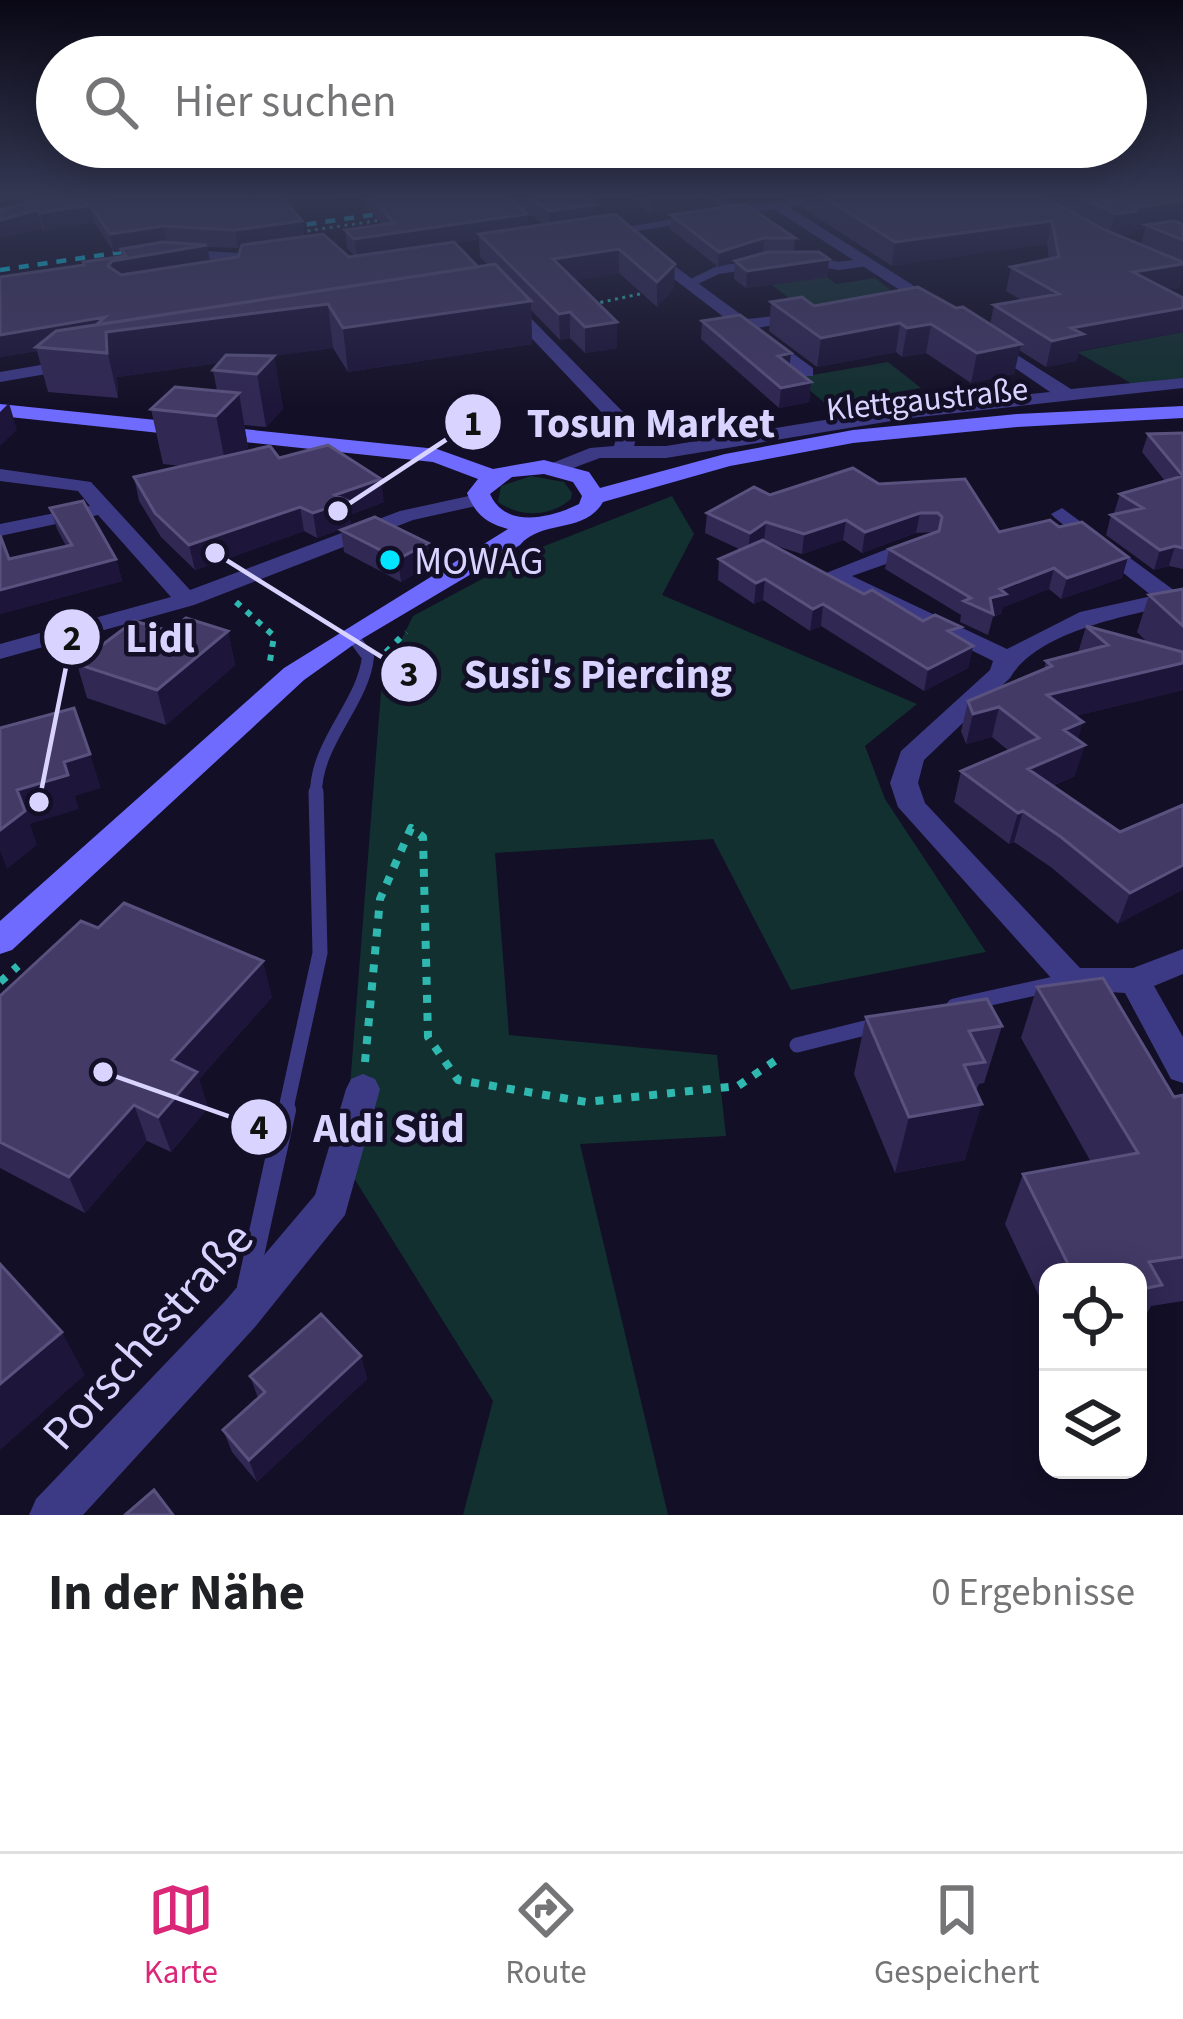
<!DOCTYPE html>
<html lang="de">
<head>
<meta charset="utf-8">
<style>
  :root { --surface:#fff; --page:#f6f6f6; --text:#202124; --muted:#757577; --line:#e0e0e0; --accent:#db2777 }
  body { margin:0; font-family:"Source Sans 3",sans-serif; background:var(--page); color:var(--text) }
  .controls { position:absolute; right:36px; bottom:36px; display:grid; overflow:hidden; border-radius:24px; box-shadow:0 6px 30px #0003 }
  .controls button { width:108px; height:108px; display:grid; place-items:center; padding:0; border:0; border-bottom:3px solid var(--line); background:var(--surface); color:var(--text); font:60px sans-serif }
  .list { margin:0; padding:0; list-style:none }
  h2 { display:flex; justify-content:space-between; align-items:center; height:156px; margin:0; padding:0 48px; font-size:51px }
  h2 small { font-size:39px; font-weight:400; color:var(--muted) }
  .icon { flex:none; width:66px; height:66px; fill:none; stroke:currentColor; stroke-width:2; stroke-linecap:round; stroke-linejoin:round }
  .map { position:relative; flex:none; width:1183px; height:1515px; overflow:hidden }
  .search { position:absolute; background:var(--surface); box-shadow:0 6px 30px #0003; left:36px; right:36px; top:36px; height:132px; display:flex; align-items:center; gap:30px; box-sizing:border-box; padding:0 42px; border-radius:66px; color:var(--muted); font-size:45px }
  .sheet { height:336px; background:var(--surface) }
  nav { display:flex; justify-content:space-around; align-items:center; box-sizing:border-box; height:168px; border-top:3px solid var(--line); background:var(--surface); font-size:33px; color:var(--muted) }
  nav a { display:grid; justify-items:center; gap:6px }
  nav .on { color:var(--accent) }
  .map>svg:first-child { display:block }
  .green { fill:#12302f }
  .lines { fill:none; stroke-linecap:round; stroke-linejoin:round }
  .path-far2 { stroke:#2fb8b0; stroke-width:3; stroke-dasharray:3 4.5; stroke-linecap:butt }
  .path-far1 { stroke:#2fb8b0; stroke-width:6; stroke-dasharray:6 8; stroke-linecap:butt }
  .path { stroke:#2fb8b0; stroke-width:8; stroke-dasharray:8 10; stroke-linecap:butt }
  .service-far3 { stroke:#3d3a85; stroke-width:8 }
  .service-far2 { stroke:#3d3a85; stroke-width:12 }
  .service-far1 { stroke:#3d3a85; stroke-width:15 }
  .service { stroke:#3d3a85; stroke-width:20 }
  .minor { fill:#3d3a85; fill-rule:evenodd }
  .secondary { fill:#6f6bff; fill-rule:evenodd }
  .rail { stroke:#00e5ff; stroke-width:4.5; stroke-dasharray:10 9; stroke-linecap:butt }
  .wall { fill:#312854; fill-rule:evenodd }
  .shaded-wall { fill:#1d163a }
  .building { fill:#433a66; stroke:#5a527e; stroke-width:3 }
  .poi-dot { fill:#00e5ff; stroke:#130f26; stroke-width:4.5 }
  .labels { text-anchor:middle; stroke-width:9; stroke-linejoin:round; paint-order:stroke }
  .far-street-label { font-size:33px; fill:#d9d4ff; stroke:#130f26 }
  .poi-label { font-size:39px; fill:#d9d4ff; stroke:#130f26; text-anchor:start }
  .near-street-label { font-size:48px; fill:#d9d4ff; stroke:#130f26 }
  .leader { fill:none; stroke:#d9d4ff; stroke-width:4.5 }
  .callout-dot { fill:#d9d4ff; stroke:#130f26; stroke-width:4.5 }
  .mark-label { font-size:36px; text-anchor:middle; font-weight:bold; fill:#111 }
  .callout-label { font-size:42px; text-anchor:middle; font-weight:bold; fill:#d9d4ff; stroke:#130f26; stroke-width:9; stroke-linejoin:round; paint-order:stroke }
</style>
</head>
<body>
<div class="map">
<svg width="1183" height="1515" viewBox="0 0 1183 1515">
  <rect width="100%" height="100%" fill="#130f26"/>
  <path class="green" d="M827,277L836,284L875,278L896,294L804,310L772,285Z
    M1183,332V379L1134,385L1077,352Z
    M888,362L921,388L826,404L795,378Z
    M531,476L564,482L572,493L571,499C550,517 521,518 498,502L501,486Z
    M672,496L694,534L662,595L917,704L865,746L885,799L986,952L791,990L713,839L495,853L509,1035L717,1055L726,1136L580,1144L668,1515H463L493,1401L344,1162L382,679L413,616L542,547Z"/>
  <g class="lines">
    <path class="path-far2" d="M300,232L382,220
      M593,304L649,292"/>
    <path class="path-far1" d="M236,602L274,636L270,661
      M386,652L406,632"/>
    <path class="path" d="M0,982L18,966
      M365,1062L380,899L411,828L423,837L428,1037L458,1080L586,1102L738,1086L782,1056"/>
    <path class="service-far3" d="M709,195L737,212
      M810,261L839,266L867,262
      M689,284L718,270L753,265"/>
    <path class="service-far2" d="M316,795C315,743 363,704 368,657L351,634"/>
    <path class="service-far1" d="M954,1006L1072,980
      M797,1045L881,1024
      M285,1113L320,953L316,792"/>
    <path class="service" d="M247,1287L286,1110"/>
    <path class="minor" d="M810,195H844L789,207L946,306V312H934L774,209L600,237L593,233Z
      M275,247L280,248V254L238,261L176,257L169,253L176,249L238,253Z
      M666,267H676L747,319L811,312V318L758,328L813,368V376H801L666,273Z
      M502,301H514L623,412L637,435L634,446H666L910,406L1050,392L981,345L979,341L987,336L1071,389L1183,378V388L910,418L666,458H600L557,474L550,472V464L590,448L614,446L617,435L608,419L502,307Z
      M75,359L81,360V368L0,382V372Z
      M0,469L91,482L190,590L400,511L478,494L488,500L485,504L413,520L194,605L0,659V644L171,597L98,515L0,536V524L90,506L78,491L0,481Z
      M1062,508L1175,591L1183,589V603C1131,615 1038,630 1010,678L924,760L918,783L925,803L1080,968H1133L1183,949V974L1154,986L1183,1037V1083L1171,1079L1125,993L1061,989L898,807L890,783L901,751L990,670L993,661L821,575L910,540H926V550L852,576L1007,649L1080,612L1152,596L1055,518L1051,514Z
      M363,1074L375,1079L380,1089L345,1215L255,1327L83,1515H29L36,1499L227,1299L315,1195L346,1089L351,1079Z"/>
    <path class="secondary" d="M0,404L437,449L493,469L544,460L589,472L600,488L725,454L853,430L1017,414L1183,406V418L1017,427L853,443L730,466L603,502C585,534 542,519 520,545L360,640L304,680L12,950L0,954V921L284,668L508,529C486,523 475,514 467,493L478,479L433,462L0,416ZM544,474L573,482L582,496L579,504C551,518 505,529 490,494L512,477Z"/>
    <path class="rail" d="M269,230L406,210
      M0,270L156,247"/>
  </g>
  <path class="wall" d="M0,195H595L592,200L597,217L674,288L657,307L619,273L574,280L617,348L585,353L570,338L560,340L531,310L532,344L348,372L333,348L270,356H274L283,409L266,427L244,425L248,447L244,452L279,458L384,502L349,515L351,525L317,538L304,531L195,570L161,537L139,501L134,477L182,466L163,464L151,409L217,391L213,370L219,363L117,377L118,398L48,392L37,351L0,357V277L84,265L122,257L121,251L114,252L94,222L45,231ZM357,196L382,224L345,230L347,248L355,256L349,257L304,236L302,221L289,206ZM514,203L544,224L528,227L527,214ZM479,239L480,257L488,265L478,267L455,243ZM207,247L238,248H241L238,257L210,261Z
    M627,195H697L696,207L651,214Z
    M804,195H1183V223H1181L1183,224V273L1179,288L1167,290L1079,351L1076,361L1046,367L1019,350L1014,374L971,383L926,353L902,357L896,352L817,367L769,331L771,302L814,306L956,308L990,325L994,305L1021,300L1006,291L1011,267L1049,259L1047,244L892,266L803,208ZM1145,228L1141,245L1119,236L1132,234L1133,230Z
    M671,215L795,238L794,252L829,259L827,277L746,288L734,279L735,261L718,267L670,229Z
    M702,321L811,382L809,402L779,408L701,339Z
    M1183,433V569L1169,566L1154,570L1106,535L1111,515L1116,514L1114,513L1120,494L1165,481L1142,452L1148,434Z
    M879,484L999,532L1059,527L1128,557L1122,578L1061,599L1049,589L1003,607L1001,614L993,617L988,635L960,622L961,615L885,569L889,549L934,532L916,533L862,553L843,540L802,554L767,543L864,594L959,638L973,646L968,668L924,691L821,626L810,631L763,600L754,604L718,580L719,559L741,550L705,533L707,513L770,495Z
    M50,508L116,559L122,581L0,614V535L9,559L66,546L57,529Z
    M341,530L430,565L401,582L344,552Z
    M1183,589V690L1075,716L1077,740L1075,776L1052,786L1120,832L1183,805L1118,924L1052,868L1014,842L1009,844L954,802L961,771L1009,751L992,737L966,744L961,731L968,701L1044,669L1046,661L1078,653L1086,626L1148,643L1137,632L1149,595Z
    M169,631H228L235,665L166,725L87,698L77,664Z
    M1037,987L1174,1097L1183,1095V1301L1151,1306L1138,1330V1272H1048V1315L1005,1224L1023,1174L1091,1162L1021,1038Z
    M0,996L272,997L199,1079L208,1108L171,1152L147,1141L85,1213L0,1168Z
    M866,1017L1002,1026L984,1083L979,1084L976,1091L965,1160L895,1173L854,1074Z
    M361,1356L367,1379L257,1482L232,1452L223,1430L258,1398L250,1376Z"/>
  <path class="shaded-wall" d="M0,195H64L0,211Z
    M276,195H356L357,196L278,207Z
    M583,195H595L587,205L597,204V222L550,229L549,211Z
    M697,195L696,207L651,214V196Z
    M1183,201V223L1152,227L1146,225L1145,228L1133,230L1132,234L1109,237L1115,214L1130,208Z
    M90,205L94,222L45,231L40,213Z
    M37,210L42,228L0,239V220Z
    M527,214L528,232L479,234V239L357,257L354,239Z
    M302,221L304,238L238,248L235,230Z
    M1052,221L1047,244L892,266L895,242Z
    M164,226L167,244L114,252L110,234Z
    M764,238L763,253L718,267L719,252Z
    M207,245L210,264L116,281L108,266L112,261Z
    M619,249V273L554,284L553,259Z
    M829,259L827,277L746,288L747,271Z
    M675,264L674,288L657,307V282Z
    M1183,264V273L1179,288L1126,297L1133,272Z
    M531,301L532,344L348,372L343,328Z
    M328,304L333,348L117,377L118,398L107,350L36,347L37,351L0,357V335L105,317Z
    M1183,308V332L1079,351L1076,361L1046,367L1052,341L1071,328Z
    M570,312V338L560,340L559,314Z
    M617,322V348L585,353V327Z
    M900,323L896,352L817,367L821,338Z
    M931,324L926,353L902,357L907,328Z
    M1021,344L1014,374L971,383L977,353Z
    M791,353L789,373L778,356Z
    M274,356L283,409L266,427L257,374Z
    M811,382L809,402L779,408L781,388Z
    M239,393L248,447L227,471L216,416Z
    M9,403L17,430L0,446V412Z
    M381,479L384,502L349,515L351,525L317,538L313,513L335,495Z
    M300,507L304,531L195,570L189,545Z
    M920,513L916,533L862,553L865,532Z
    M846,520L843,540L802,554L804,534Z
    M766,522L764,542L748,553L750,533Z
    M428,543L430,565L401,582L398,559Z
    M1175,546L1169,566L1154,570L1160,550Z
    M1128,557L1122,578L1061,599L1067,578Z
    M116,559L122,581L0,614V590Z
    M1054,568L1049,589L1003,607L1001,614L993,617L990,598L1000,589Z
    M765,579L763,600L754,604L756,583Z
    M823,604L821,626L810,631L813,609Z
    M228,631L235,665L166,725L157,690Z
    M973,646L968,668L924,691L928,669Z
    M1183,663V690L1038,725L1047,695Z
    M999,707L992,737L966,744L973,714Z
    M1083,722L1075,750L1085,745L1075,776L1020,799L1028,769L1064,730Z
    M90,754L101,788L75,796L79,809L30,824L37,845L7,869L0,851V830L17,790L64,762Z
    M1023,811L1014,842L1009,844L1018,813Z
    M1183,865V890L1118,924L1130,893Z
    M263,961L272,997L199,1079L208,1108L171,1152L158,1117L172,1060Z
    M982,1104L965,1160L895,1173L909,1117Z
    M134,1105L147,1141L85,1213L69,1177Z
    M62,1332L85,1375L0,1450V1384Z
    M361,1356L367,1379L257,1482L249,1460Z"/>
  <path class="building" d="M55,195H280L302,221L235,230L164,226L110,234L90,205L40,213L37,210L0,220V210Z
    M369,195H505L527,214L354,239L345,230L394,223Z
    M527,195H587L597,204L549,211Z
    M821,195H1041L1105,230L1183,262V264L1133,272L1183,298V308L1071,328L1083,334L1052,341L994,305L1059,294L1011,267L1059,257L1052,221L895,242Z
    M1079,195H1183V201L1130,208L1138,211L1115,214Z
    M745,204L795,238H764L719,252L671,215Z
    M615,214L675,264L657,282L619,249L553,259L617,322L585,327L570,312L559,314L479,234Z
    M1173,221L1183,224V240L1146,225Z
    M323,234L349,257L454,242L478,267L96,325L105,317L0,335V277L84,265L83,262L126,256L121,249L163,242L207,245L112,261L108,266L121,275L238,257L242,245Z
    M768,252H819L829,259L747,271L735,261Z
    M495,264L531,301L343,328L328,304L106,332L107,353L36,347L56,331Z
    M918,287L956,308L963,307L1021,344L977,353L931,324L907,328L900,323L821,338L771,302L802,297L814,306Z
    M740,315L791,353L778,356L811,382L781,388L702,321Z
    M226,355L274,356L257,374L213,370Z
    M175,387L239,393L216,416L151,409Z
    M1183,433V548L1175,546L1160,550L1111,515L1143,508L1120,494L1183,476L1148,434Z
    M328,445L381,479L335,495L348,501L313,513L300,507L189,545L155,513L134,477L270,446L279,458Z
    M853,468L879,484L965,479L999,532L1050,520L1059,527L1082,522L1128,557L1067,578L1054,568L1000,589L1006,594L990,598L993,614L964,601L971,598L889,549L939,531L942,517L938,513H920L865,532L846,520L804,534L766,522L750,533L707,513L754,487L770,495Z
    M83,501L116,559L0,590V535L9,559L72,545L50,508Z
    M375,517L428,543L398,559L341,530Z
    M763,540L864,594L872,590L923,621L935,615L961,627L948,631L973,646L928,669L823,604L813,609L765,579L756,583L719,559Z
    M1183,589V626L1149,595Z
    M186,618L228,631L157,690L77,664L134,621L169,631Z
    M1086,626L1183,652V663L1047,695L1083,722L1064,730L1085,745L1028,769L1120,832L1183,805V865L1130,893L1061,837L1023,811L1018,813L961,771L1039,738L999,707L973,714L968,701L1052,666L1046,661L1108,645Z
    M74,708L90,754L64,762L68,775L17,790L25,811L0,830V728Z
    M124,903L263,961L172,1060L197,1072L158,1117L134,1105L69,1177L0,1142V996L81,921L98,928Z
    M1103,978L1174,1097L1183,1095V1257L1149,1262L1162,1285L1138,1290V1272H1072L1023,1174L1138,1153L1037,987Z
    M987,999L1002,1026L969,1031L985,1062L964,1065L982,1104L909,1117L866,1017Z
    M0,1264L62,1332L0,1384Z
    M321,1314L361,1356L249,1460L223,1430L265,1392L250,1376Z
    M154,1490L173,1515H125Z"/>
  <linearGradient id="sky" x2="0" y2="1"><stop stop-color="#0a0815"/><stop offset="0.48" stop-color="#333752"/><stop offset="1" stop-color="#333752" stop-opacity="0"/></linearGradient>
  <rect width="1183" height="408" fill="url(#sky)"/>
  <circle class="poi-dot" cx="390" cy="560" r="12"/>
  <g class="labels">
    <g class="far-street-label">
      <text transform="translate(927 398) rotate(-6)" y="12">Klettgaustraße</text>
    </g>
    <g class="poi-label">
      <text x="414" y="574">MOWAG</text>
    </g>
    <g class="near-street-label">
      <text transform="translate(147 1335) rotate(-48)" y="17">Porschestraße</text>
    </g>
  </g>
  <path class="leader" d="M338 511L473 422M39 802L72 637M215 553L409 674M103 1072L259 1127"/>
  <g class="callout-dot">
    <circle cx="338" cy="511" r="12"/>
    <circle cx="39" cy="802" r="12"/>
    <circle cx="215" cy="553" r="12"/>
    <circle cx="103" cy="1072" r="12"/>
    <circle cx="473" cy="422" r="30"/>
    <circle cx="72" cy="637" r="30"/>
    <circle cx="409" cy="674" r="30"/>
    <circle cx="259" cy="1127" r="30"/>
  </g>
  <g class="mark-label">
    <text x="473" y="435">1</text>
    <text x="72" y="650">2</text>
    <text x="409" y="686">3</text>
    <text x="259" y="1139">4</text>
  </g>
  <g class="callout-label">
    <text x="651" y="437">Tosun Market</text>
    <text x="160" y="652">Lidl</text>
    <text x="598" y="688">Susi's Piercing</text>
    <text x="389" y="1142">Aldi Süd</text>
  </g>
</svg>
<div class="controls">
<button><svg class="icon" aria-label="locate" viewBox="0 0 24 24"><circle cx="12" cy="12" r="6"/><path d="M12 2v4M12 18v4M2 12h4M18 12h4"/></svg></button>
<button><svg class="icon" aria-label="layers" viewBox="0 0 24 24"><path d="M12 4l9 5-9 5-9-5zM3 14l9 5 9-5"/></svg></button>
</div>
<div class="search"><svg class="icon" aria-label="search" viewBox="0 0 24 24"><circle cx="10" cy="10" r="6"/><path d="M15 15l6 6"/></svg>Hier suchen</div>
</div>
<section class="sheet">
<h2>In der Nähe<small>0 Ergebnisse</small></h2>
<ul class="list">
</ul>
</section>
<nav>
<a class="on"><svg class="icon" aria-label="map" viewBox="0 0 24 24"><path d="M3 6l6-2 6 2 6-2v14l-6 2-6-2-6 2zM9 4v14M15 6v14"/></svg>Karte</a>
<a><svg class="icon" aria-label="directions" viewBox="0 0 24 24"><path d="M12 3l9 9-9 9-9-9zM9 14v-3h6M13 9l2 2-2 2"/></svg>Route</a>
<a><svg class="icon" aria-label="saved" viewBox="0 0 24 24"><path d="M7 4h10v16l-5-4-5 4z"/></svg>Gespeichert</a>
</nav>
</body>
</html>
